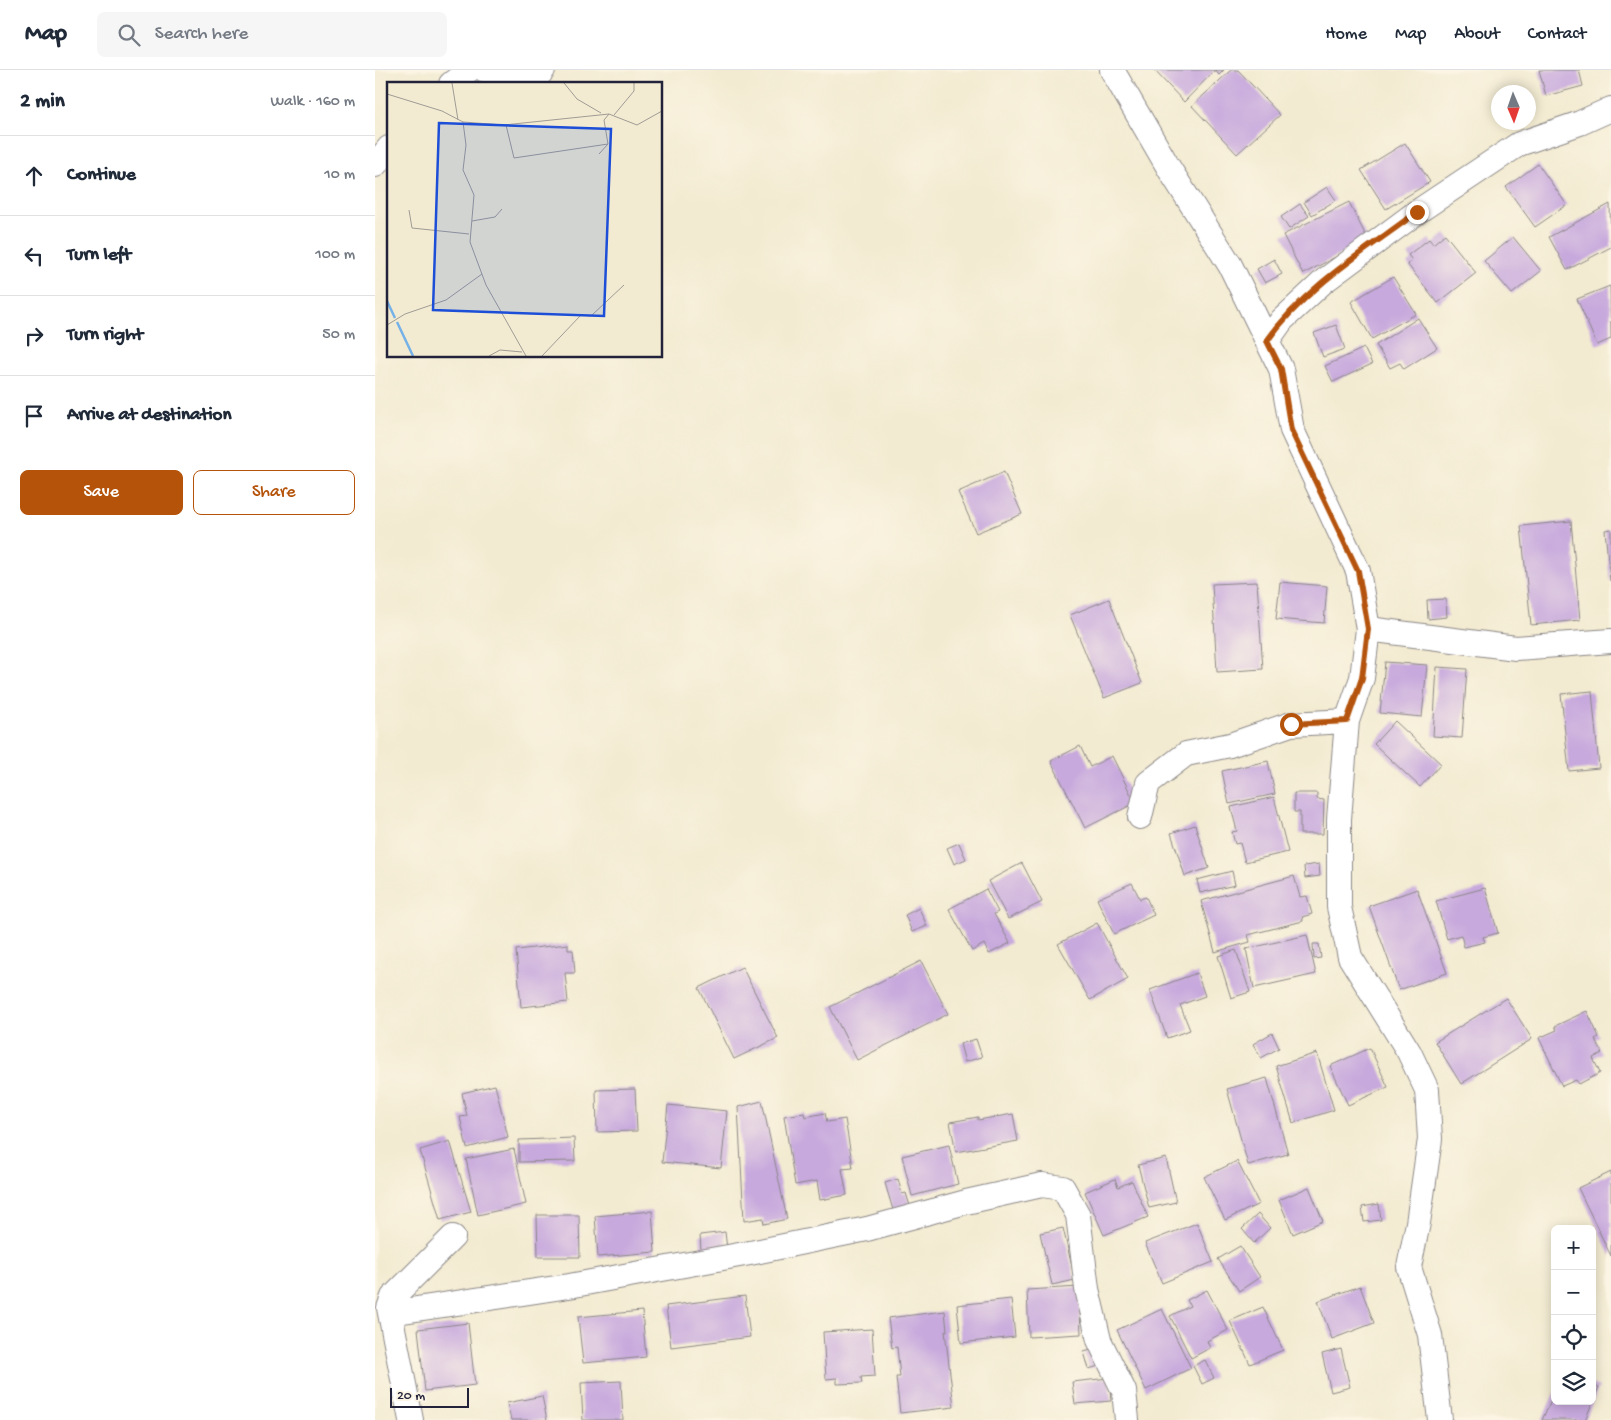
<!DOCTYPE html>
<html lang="en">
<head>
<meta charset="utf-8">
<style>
  :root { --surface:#fff; --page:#f6f6f7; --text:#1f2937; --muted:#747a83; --line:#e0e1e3; --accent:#b45309 }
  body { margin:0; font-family:"Gochi Hand",sans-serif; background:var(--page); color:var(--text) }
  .controls { position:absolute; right:15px; bottom:15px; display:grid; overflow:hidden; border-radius:8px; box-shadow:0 2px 12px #0003 }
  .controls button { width:45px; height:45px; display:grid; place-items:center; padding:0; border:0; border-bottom:1px solid var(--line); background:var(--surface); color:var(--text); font:25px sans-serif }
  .compass { position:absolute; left:1116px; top:15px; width:45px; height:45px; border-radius:50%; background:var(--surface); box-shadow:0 2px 12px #0003; rotate:178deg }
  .scale { position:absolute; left:15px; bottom:12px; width:79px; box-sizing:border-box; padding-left:5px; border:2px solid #22223b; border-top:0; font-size:14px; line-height:18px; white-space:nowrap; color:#22223b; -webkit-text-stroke:4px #fcf5e5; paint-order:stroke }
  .stop { position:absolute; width:15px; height:15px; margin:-11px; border:4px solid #b45309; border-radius:50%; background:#fff }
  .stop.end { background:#b45309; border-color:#fff; box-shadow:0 1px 5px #0008 }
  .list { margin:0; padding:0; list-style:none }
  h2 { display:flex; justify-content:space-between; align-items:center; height:65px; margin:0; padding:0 20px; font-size:21px }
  h2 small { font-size:16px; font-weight:400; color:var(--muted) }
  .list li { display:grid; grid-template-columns:32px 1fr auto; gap:15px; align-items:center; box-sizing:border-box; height:80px; padding:0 20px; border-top:1px solid var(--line) }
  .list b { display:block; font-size:19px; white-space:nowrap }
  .list em { font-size:16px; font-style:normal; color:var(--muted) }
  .actions { display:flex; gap:10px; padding:15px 20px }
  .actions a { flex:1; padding:11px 0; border:1px solid var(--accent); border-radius:8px; text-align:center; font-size:18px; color:var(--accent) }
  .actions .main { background:var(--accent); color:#fff }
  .icon { flex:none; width:28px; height:28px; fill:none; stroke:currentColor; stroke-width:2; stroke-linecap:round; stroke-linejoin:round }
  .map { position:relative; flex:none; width:1236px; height:1350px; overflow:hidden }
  header { display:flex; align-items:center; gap:30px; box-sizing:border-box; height:70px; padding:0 25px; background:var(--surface); border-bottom:1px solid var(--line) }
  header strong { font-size:24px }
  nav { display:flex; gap:28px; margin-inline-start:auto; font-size:18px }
  .search { width:350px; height:45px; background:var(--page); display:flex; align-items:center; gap:12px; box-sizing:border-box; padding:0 18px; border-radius:8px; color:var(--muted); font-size:19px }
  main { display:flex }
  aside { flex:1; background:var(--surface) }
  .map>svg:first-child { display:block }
  .building { fill:#c7a9dd }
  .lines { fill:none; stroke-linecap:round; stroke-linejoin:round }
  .street-casing { stroke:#8a8686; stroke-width:26 }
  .street { stroke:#fff; stroke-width:24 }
  .route { stroke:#b45309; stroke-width:6 }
  .inset-river { fill:none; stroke:#76b1e7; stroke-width:2.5 }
  .inset-road { fill:none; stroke:#9f9b95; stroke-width:1 }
  .view { fill:#1d4ed8; fill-opacity:0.15; stroke:#1d4ed8; stroke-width:2.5 }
  .inset-edge { fill:none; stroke:#22223b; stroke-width:2.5 }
</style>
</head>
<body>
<header>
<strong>Map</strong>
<div class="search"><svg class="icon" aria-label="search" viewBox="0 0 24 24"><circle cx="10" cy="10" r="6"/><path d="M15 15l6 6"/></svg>Search here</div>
<nav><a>Home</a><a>Map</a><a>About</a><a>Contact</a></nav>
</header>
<main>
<aside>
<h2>2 min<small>Walk · 160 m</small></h2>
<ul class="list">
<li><svg class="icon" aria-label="ahead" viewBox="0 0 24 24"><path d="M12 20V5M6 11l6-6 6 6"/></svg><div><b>Continue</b></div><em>10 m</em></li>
<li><svg class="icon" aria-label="left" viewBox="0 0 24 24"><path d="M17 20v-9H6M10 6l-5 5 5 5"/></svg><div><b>Turn left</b></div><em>100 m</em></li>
<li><svg class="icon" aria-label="right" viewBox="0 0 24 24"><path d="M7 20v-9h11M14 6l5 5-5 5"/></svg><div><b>Turn right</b></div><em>50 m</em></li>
<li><svg class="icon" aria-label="arrive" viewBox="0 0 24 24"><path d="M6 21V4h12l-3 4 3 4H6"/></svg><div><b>Arrive at destination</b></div></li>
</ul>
<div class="actions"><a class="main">Save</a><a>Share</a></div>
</aside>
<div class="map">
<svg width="1236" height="1350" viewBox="0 0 1236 1350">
  <rect width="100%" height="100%" fill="#fcf5e5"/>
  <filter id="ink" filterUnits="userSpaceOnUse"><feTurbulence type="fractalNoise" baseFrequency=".02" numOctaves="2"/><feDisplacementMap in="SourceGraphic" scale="10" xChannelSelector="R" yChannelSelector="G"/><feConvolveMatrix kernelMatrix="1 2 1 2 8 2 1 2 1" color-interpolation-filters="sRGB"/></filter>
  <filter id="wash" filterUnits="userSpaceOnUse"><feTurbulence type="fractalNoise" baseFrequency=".0096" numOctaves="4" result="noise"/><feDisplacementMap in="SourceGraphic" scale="20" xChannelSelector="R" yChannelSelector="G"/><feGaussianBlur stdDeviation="1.12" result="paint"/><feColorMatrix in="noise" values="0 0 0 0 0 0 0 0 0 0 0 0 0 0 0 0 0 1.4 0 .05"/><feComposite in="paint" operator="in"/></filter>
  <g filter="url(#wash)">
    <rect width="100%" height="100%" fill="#f3ebd1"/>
    <g id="blocks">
      <path class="building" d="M779,0H849L844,5L840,0L809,32Z
        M856,0H863L905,45L862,84L817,36Z
        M1164,0H1204L1208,16L1171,26Z
        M1030,73L1055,112L1011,139L986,100Z
        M1163,94L1192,135L1160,157L1131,117Z
        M952,117L961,130L937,145L929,132Z
        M974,132L993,170L928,204L908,165Z
        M925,134L934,146L914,159L906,147Z
        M1235,134L1236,177L1192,200L1174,167Z
        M1070,164L1101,203L1063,233L1032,194L1037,190L1033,185L1054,169L1058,174Z
        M1138,167L1166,201L1137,224L1109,191Z
        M899,189L907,204L890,213L882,199Z
        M1018,207L1041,244L997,269L976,232Z
        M1235,216L1236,269L1222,275L1202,229Z
        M1043,248L1062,278L1029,299L1025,293L1015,298L1001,275Z
        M961,255L970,279L948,287L939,263Z
        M989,278L997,294L958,312L950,296Z
        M629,402L647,444L601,463L583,422Z
        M1196,451L1205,550L1156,555L1146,456Z
        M1236,459V510L1235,511L1230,460Z
        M882,512L888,599L842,602L837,514Z
        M905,512L952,516L949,553L901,549Z
        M734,529L767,613L729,628L695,545Z
        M1071,529L1072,547L1053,549L1052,530Z
        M1010,592L1052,595L1047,647L1005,643Z
        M1062,597L1092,599L1087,668L1058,666Z
        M1217,621L1224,698L1194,701L1186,624Z
        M1020,651L1066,694L1045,717L999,674Z
        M705,676L715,697L737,686L760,733L710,758L676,691Z
        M893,691L900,724L854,734L847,701Z
        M919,723H942V729L949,730L948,764H925V742H919Z
        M899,727L913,782L870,792L865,773L860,774L857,762L862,761L856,737Z
        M820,755L834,798L810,806L796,763Z
        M584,773L591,789L579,794L572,778Z
        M647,793L667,832L633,849L613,811Z
        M944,794L945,806L930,808L929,796Z
        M857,801L860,815L825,823L822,810Z
        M919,806L925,827L932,826L937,844L927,847L928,851L873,865L875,872L840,882L826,831Z
        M757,813L765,829L771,827L779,845L739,864L722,829Z
        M1110,818L1123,863L1108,867L1110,872L1089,877L1086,865L1072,869L1061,831Z
        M611,819L623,842L619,844L635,873L614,884L609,874L597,881L574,839Z
        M1042,819L1072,903L1024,920L994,836Z
        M544,838L552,856L537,862L530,845Z
        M722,853L753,909L715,930L683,874Z
        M932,865L941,904L879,918L871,879Z
        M193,874V880H198L200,903H190L193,932L146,937L141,880Z
        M938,874H944L946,888L939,889Z
        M861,880L875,922L856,928L843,886Z
        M546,891L573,944L482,990L455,937Z
        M367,897L403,968L359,989L324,918Z
        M822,903L830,926L805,935L815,960L792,968L775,920Z
        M1131,928L1157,969L1086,1014L1060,972Z
        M1212,941L1224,967L1220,969L1227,983L1218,988L1225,1003L1204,1014L1201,1010L1187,1016L1164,968L1182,960L1180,956Z
        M897,963L904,978L886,988L878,974Z
        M601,969L607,987L590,992L585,974Z
        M995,978L1013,1017L973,1035L955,996Z
        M942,983L959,1040L918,1053L901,996Z
        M892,1008L913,1084L873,1095L852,1019Z
        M120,1015L133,1067L92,1078L85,1047L92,1046L87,1023Z
        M260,1019L262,1061L222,1062L221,1020Z
        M387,1031L412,1149L389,1154L388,1148L369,1151L363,1037Z
        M293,1035L352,1041L346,1098L287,1092Z
        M429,1043L430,1047L450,1043L452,1052L470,1049L478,1098L467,1099L472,1125L445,1130L442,1111L420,1115L409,1046Z
        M638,1044L643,1071L581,1082L575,1052L603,1047V1050Z
        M199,1068L200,1091L144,1092V1070Z
        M75,1071L96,1142L65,1150L45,1080Z
        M574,1075L583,1114L537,1126L527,1086Z
        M139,1079L151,1134L103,1145L91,1089Z
        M791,1088L801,1132L774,1138L763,1095Z
        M862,1091L884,1134L850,1150L829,1107Z
        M1236,1102V1186L1203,1118Z
        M523,1109L527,1124L531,1123L535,1136L518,1140L510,1113Z
        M740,1109L743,1117L757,1111L773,1147L729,1165L710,1122Z
        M934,1117L948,1151L918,1164L904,1130Z
        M1004,1134L1006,1150L989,1152L987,1137Z
        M277,1141L280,1182L223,1187L220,1146Z
        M883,1144L895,1158L879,1173L867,1159Z
        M162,1145H204L205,1187H163Z
        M822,1153L838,1192L787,1213L770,1173Z
        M688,1158L700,1210L677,1215L665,1163Z
        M350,1162L352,1179L326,1181L325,1165Z
        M865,1176L885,1207L864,1221L843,1189Z
        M985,1216L999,1253L957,1269L943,1231Z
        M704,1217L706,1264L654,1267L652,1220Z
        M832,1220L853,1260L832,1271L835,1278L816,1288L795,1246L815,1236L812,1230Z
        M370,1226L375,1267L296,1277L291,1236Z
        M636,1229L640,1267L586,1273L582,1235Z
        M888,1237L908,1280L875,1294L855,1251Z
        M787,1239L816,1298L771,1320L742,1260Z
        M267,1241L271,1287L208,1293L203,1247Z
        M570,1241L572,1261H570L579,1337L525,1343L521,1307H525L522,1277L517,1278L513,1248Z
        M93,1253L100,1315L50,1321L43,1259Z
        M497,1259L500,1306L486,1307L487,1313L462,1314V1308L451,1309L448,1262Z
        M723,1278L727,1295L714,1299L709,1282Z
        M966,1279L975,1317L956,1322L947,1284Z
        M830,1290L839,1308L827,1314L818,1296Z
        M734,1308L736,1331L700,1334L697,1312Z
        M246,1311L248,1350H208L206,1313Z
        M1217,1314L1224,1317L1210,1350H1167L1180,1321V1331H1217Z
        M167,1326L172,1350H136L132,1333Z"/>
    </g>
  </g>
  <g filter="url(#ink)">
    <use href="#blocks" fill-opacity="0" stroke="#8a8686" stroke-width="1"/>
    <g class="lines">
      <defs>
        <path id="street" d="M110,0L164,5L168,0
          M737,0L795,100L855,195L906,299L917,360L983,501L993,559L987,608L972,651L964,749V837L975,887L1034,982L1052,1020L1055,1069L1043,1153L1034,1197L1055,1265L1065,1350
          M76,14L94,0
          M0,95L14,78
          M892,271L907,250L949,211L1042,142L1144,74L1205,53L1236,39
          M993,559L1141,578L1236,571
          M765,747L773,713L811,684L855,675L916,654L972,651
          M15,1243L194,1216L375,1183L492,1159L591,1132L667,1115L688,1118L703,1145L712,1219L724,1270L749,1321L752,1350
          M36,1350L14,1238L18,1227L78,1167"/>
      </defs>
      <use href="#street" class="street-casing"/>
      <use href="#street" class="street"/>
    </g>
  </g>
  <g class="lines" filter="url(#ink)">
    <path class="route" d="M916,654L972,651L987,608L993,559L983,501L916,360L906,299L892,271C930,217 990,181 1042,142"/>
  </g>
  <g transform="translate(12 12)">
    <rect width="275" height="275" fill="#f3ebd1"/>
    <path class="inset-river" d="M0,219L8,236M10,240L26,274"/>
    <path class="inset-road" d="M65,1L71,38M177,1L190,17L214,31M0,12L55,29L76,40L117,43L222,32L250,43L275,29M227,33L247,9V1M76,40L79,63L76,88L87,113L83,160L99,203L139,274M119,43L127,76L221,62M212,72L221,62L217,38L222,32M22,128L25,146L82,152M85,139L108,135L115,127M0,243L18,232L59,218L95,192M102,274L113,268L135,270M155,274L194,233L204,234L237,203"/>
    <path class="view" d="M52,41L224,47L217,234L46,228Z"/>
    <rect width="275" height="275" class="inset-edge"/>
  </g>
</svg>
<div class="controls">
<button>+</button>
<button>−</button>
<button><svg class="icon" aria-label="locate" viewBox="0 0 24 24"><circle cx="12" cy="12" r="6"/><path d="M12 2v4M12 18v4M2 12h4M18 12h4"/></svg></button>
<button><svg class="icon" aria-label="layers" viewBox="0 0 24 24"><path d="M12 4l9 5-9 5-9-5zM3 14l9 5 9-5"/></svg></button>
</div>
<svg class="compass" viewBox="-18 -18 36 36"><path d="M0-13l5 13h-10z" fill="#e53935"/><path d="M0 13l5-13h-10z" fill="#747a83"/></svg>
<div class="scale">20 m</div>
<div class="stop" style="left:916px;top:654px"></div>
<div class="stop end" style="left:1042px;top:142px"></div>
</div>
</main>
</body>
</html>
